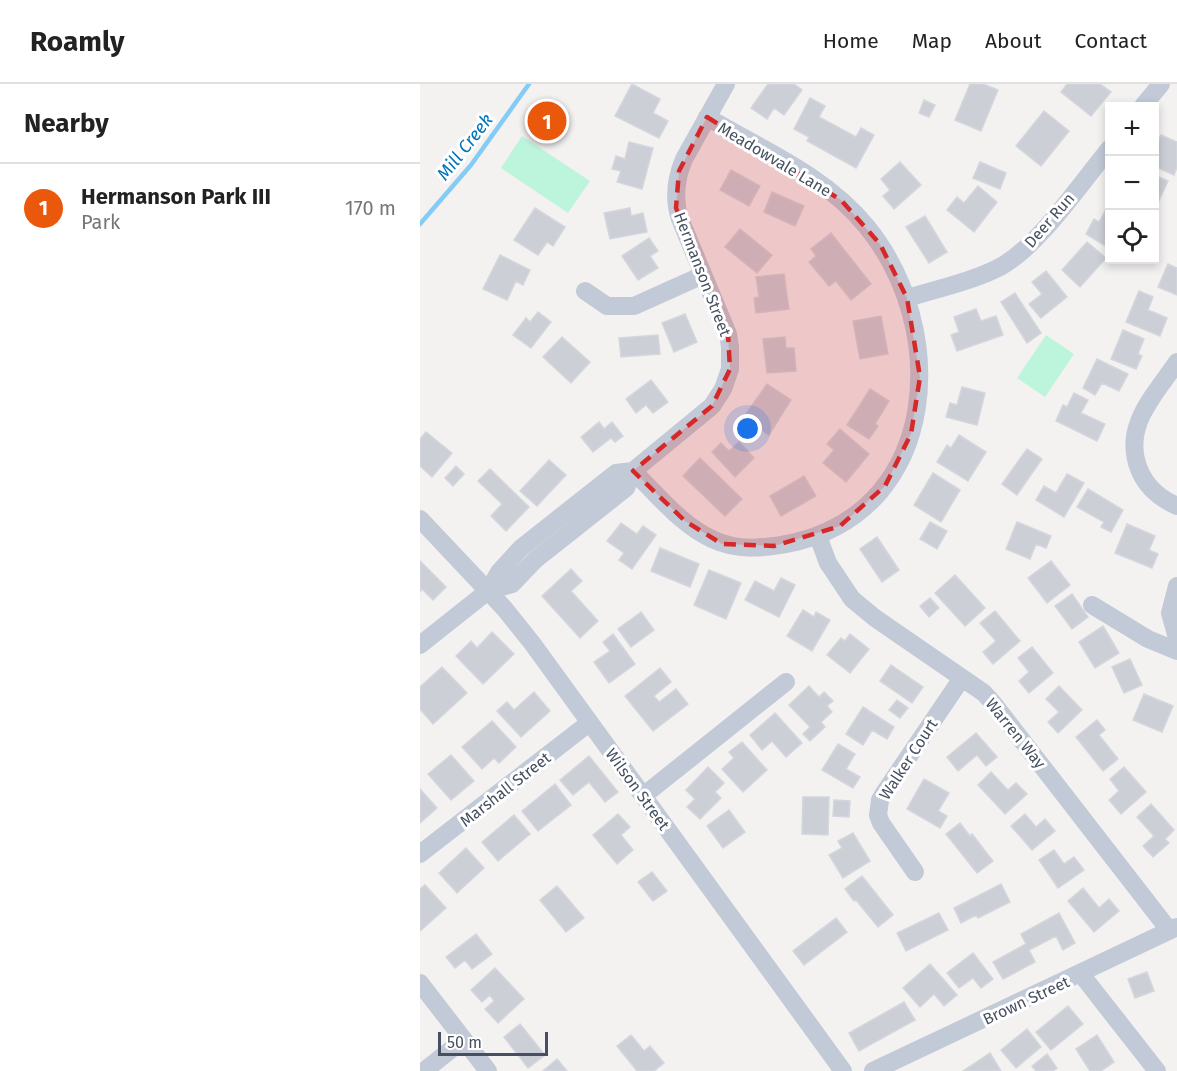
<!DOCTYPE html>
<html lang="en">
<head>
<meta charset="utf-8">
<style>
  :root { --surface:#fff; --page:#f2f2f2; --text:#222; --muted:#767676; --line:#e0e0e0; --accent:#ea580c }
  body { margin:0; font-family:"Fira Sans",sans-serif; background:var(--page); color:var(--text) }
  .controls { position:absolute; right:18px; top:18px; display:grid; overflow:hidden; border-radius:0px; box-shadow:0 3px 9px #0003 }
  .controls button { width:54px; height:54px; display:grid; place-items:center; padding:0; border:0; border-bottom:2px solid var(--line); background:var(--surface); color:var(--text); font:30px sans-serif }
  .scale { position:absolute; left:18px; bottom:15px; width:110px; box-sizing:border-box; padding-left:6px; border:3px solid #475061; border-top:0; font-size:16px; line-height:21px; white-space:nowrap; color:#475061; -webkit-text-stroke:4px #fff; paint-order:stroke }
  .you { position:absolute; left:328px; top:345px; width:21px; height:21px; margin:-15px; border:4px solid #fff; border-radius:50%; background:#1a73e8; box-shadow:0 0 0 9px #1a73e833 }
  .badge { display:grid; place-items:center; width:39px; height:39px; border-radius:50%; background:var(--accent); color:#fff; font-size:20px; font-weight:700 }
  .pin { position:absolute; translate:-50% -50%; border:3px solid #fff; box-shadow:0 2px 6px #0006 }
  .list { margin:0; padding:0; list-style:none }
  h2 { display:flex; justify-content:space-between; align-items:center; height:78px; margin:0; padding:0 24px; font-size:26px }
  h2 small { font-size:20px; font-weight:400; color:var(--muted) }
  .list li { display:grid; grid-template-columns:39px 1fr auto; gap:18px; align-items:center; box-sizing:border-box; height:90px; padding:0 24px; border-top:2px solid var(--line) }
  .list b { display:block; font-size:22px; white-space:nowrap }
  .list p { margin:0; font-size:20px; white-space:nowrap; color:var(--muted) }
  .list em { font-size:20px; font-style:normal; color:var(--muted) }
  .icon { flex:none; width:33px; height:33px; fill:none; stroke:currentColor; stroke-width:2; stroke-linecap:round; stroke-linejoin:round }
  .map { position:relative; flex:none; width:757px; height:987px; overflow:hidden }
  header { display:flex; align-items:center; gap:36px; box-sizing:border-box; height:84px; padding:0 30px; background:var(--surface); border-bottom:2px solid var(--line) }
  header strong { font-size:28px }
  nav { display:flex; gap:33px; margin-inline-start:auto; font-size:21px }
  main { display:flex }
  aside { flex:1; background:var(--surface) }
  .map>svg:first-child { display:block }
  .park { fill:#bcf5db }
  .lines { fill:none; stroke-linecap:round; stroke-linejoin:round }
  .stream { stroke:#84ccf6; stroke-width:4.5 }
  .building { fill:#cdcfd7; stroke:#d4d6dd; stroke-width:1.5 }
  .minor { stroke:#c3cad7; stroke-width:18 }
  .marked { fill:#d62828; fill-opacity:0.2; stroke:#d62828; stroke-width:4.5; stroke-dasharray:12 8; stroke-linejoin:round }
  .labels { text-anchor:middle; stroke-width:6; stroke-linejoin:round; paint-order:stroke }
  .street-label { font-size:16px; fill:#475061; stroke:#fff }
  .water-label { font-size:18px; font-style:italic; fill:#0075bb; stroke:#fff }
</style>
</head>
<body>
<header>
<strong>Roamly</strong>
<nav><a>Home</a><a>Map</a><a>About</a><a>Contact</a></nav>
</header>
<main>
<aside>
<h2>Nearby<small></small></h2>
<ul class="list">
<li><span class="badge">1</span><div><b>Hermanson Park III</b><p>Park</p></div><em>170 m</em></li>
</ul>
</aside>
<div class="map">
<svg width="757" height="987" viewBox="0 0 757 987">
  <rect width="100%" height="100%" fill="#f4f1f1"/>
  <path class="park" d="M102,52L170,97L148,129L81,84Z
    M626,251L654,270L625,313L597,294Z"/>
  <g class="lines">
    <path class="stream" d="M0,140L51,81L109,0"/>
  </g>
  <path class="building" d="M212,0L240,15L233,29L248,37L239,54L195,32Z
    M348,0H374L382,6L364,31L354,24L347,35L331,24Z
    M550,0H563L578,6L561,47L535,36Z
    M647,0H680L691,8L671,32L641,8Z
    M390,14L405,22L399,33L436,53L441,44L454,51L436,84L387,57L389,53L374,45Z
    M504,16L515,21L509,33L499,29Z
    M624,27L649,47L621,82L596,62Z
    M741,51L757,58V83L754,91L734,82V65Z
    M209,58L233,64L222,105L197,98L201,87L192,85L196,72L205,75Z
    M480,78L501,101L474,125L463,112L470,106L461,95Z
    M560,78L586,89L580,105L553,94Z
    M311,86L340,102L329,122L300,106Z
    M734,91L748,97L734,127Z
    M558,102L577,118L554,148L527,126L537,113L544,119Z
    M352,108L384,122L375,142L344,128Z
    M115,124L145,143L133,162L127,158L118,171L94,156Z
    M210,124L211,132L223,129L227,148L190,155L184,129Z
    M685,127L690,130V159L687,163L666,150L674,135L679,138Z
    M505,132L527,168L509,179L486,143Z
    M320,145L352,171L337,189L305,163Z
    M411,149L451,200L431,216L416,197L409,202L389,178L396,172L391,165Z
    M229,154L238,167L230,172L238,184L218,196L202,172Z
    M667,158L686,174L660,203L642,186Z
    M80,171L110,186L103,201L96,197L87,216L63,205Z
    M748,180L757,184V211L738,203Z
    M626,187L647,213L621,234L609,220L622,210L612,198Z
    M364,190L369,225L336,229L334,214L339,213L336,193Z
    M719,207L733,213L728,226L747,234L740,252L706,238Z
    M595,209L621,249L607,259L581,218Z
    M556,225L561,237L576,232L583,251L537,267L531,251L539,248L534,233Z
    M118,228L131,238L111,264L93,251L106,234L110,238Z
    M265,230L277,258L254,268L242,239Z
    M461,232L468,270L440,275L433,237Z
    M703,246L724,255L718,270L722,272L716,285L691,275Z
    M238,251L240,270L201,273L199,254Z
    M142,253L170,278L151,299L123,273Z
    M365,253L366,264H374L376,287L347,289L343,255Z
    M677,275L708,290L699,307L682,299L675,311L663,304Z
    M231,296L248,318L233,329L226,321L216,329L206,315Z
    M347,300L371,316L349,351L323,334Z
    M542,303L565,309L557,341L526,333L530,319L537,321Z
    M450,305L469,317L455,340L458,342L449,355L427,341Z
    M654,309L668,316L661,329L685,340L677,357L636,337L643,321L647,323Z
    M179,338L184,345L192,338L203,352L195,358L191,354L173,368L161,353Z
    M420,345L449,370L426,398L403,379L414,366L407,360Z
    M6,348L32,369L12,393L0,382V355Z
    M539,351L566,368L548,397L517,378L527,361L531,364Z
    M319,358L334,374L315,393L292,368L301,359L309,367Z
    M607,365L622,375L597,411L582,400Z
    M280,374L322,415L305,432L263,392Z
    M129,376L146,391L117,422L100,407Z
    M36,382L44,390L33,402L25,394Z
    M70,385L109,423L86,447L71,432L82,420L58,397Z
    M513,389L540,406L521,438L494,421Z
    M647,390L664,399L644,433L616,416L624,402L636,409Z
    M384,392L396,412L361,432L350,412Z
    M668,405L703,426L691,448L681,443L684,438L657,423Z
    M510,438L527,447L517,465L500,455Z
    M597,438L631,452L626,464L616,460L610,475L586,465Z
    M201,439L217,450L223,442L236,451L212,485L199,476L204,469L187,457Z
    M707,440L735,452L729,466L738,470L732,484L695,469Z
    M457,453L479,486L462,498L440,465Z
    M240,464L279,480L270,503L231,487Z
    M0,477L26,503L13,516L2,505L0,508Z
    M631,477L650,501L627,519L608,494Z
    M151,485L162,497L151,507L178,537L160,554L122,512Z
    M289,486L321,499L306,535L274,521Z
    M535,491L565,524L545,542L515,509Z
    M361,494L375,501L359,533L325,516L335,497L354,507Z
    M652,510L668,533L652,545L635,522Z
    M510,514L519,524L509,533L500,522Z
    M383,526L394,533L396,528L410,536L392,567L367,552Z
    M575,527L600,557L573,580L563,568L576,557L560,539Z
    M221,528L234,546L211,563L198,545Z
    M683,542L699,569L675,584L659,558Z
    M72,548L94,570L63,600L36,572L51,557L57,564Z
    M193,550L215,580L189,599L174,578L190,567L183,558Z
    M430,550L449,565L430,589L407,571L421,554L425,557Z
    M612,563L633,589L609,609L599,597L609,588L598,574Z
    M710,575L722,601L704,609L692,583Z
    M471,581L503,603L492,619L460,597Z
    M22,583L47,609L13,640L0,625V603Z
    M240,584L251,598L234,612L239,618L256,605L268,620L233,647L205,612Z
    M389,602L399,613L404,608L413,617L407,622L412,628L401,638L405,643L390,657L383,650L390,643L369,621Z
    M639,602L662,626L638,649L628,638L639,628L626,615Z
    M114,608L130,627L101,653L77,627L87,618L94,626Z
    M724,610L753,622L742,648L713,636Z
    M477,616L488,624L480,634L469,626Z
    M443,623L474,643L467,655L452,646L443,661L426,650Z
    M355,629L382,659L366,673L352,657L342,666L330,651Z
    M677,636L685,646L679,651L698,675L683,687L656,653Z
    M72,637L96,663L79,679L74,674L62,685L42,663Z
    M556,649L577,673L566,682L557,671L538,687L527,673Z
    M322,658L347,686L323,708L302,685L314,674L309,668Z
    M418,660L435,670L426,685L440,693L433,704L402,686Z
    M31,671L54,697L31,716L8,690Z
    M169,672L198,708L185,718L169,698L153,711L140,696Z
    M288,683L304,699L295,708L301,714L280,735L267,723L275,715L266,706Z
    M704,683L726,708L701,730L689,716L699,707L690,695Z
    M571,688L588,706L596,699L607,710L585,730L558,701Z
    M504,695L529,709L518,727L527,732L520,744L487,725Z
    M135,700L151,721L118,747L102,727Z
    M0,705L17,724L0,739Z
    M383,713H409L408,751L382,750Z
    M414,716L430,717L429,733L413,732Z
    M731,720L754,746L745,755L749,759L733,773L723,762L734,752L717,733Z
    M309,726L325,748L303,764L287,742Z
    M198,730L210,743L201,751L213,766L197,780L173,751Z
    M605,730L616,743L625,735L635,747L612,766L591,742Z
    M94,731L110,750L78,777L62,758Z
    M540,739L550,752L552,750L573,777L557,789L526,750Z
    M433,749L450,777L423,794L409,771L422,764L418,757Z
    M46,764L64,784L37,809L19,789Z
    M634,766L644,780L654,773L664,786L638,804L619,776Z
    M232,788L247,807L233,817L218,798Z
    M442,792L473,831L458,843L436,816L434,817L425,805Z
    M581,800L590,818L558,834L556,831L541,839L534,824Z
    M5,801L26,824L0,847V805Z
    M137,802L164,834L146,848L120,816Z
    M663,804L679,824L689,815L699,827L674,848L648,817Z
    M519,829L528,846L486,867L477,849Z
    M639,829L655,859L643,866L636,852L609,866L615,878L583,895L573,878L606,860L601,850Z
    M416,834L427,848L384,881L373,867Z
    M56,850L72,870L52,885L45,876L35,884L26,873Z
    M553,869L573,895L561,904L553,894L539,904L527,889Z
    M510,880L537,911L524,922L514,910L500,923L483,904Z
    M75,884L104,915L78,939L65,925L74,917L70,911L62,918L51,906Z
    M727,888L734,907L715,914L708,895Z
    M484,918L495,936L439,967L429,949Z
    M648,922L663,940L631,966L616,948Z
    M100,940L125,971L108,984L84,953Z
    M607,945L621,963L596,984L581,966Z
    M211,951L224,967L230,962L244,979L234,987H217L197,962Z
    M677,951L694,978L681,987H670L656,965Z
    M570,969L581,987H543Z
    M627,970L637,984L633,987H616L612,982Z
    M137,975L147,987H123Z"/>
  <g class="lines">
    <path class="minor" d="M723,22L741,0
      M165,207L187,222H214L283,191
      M487,214C517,205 553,197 580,183C620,161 660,100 690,64
      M757,278C735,311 702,342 719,385C726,403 739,414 757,422
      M213,387C237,410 261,441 292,455C318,468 349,464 376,458C521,422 529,244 447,143C405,91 342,66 287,33
      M0,435L84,524L112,559L423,987
      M398,452L408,479L432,515L455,534L564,609L573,619L749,846
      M757,502L750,529L757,554
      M68,507L92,500L115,476L206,404L213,387L292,322L303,305L310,285V263L308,250L260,135C253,114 256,94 264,75L306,0
      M672,521L728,555L757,567
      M0,561L68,507L79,488L101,464L196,389L213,387
      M223,712L366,598
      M0,770L169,639
      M495,788L461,739L458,731L460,716L464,709L542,594
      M661,890L737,987
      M0,899L68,987
      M4,987L43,956
      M453,987L757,843"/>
  </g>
  <path class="marked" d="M287,33L421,116L460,160L487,214L500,293L491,350L465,402L420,442L354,462L302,460L265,437L213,387L292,322L310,285L308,250L256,124L259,87Z"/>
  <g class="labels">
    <g class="street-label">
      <text transform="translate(355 75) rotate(31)" y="6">Meadowvale Lane</text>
      <text transform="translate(629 136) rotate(-49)" y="6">Deer Run</text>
      <text transform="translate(283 190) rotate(69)" y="6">Hermanson Street</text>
      <text transform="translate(596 649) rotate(51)" y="6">Warren Way</text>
      <text transform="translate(488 675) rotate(-57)" y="6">Walker Court</text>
      <text transform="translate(85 705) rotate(-38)" y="6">Marshall Street</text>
      <text transform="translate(218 705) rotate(54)" y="6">Wilson Street</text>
      <text transform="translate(606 916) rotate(-25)" y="6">Brown Street</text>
    </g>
    <g class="water-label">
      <text transform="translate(45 63) rotate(-52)" y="6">Mill Creek</text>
    </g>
  </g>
</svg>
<div class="controls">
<button>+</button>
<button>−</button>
<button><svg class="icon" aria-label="locate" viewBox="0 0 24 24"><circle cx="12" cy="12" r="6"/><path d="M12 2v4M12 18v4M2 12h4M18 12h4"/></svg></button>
</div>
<div class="scale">50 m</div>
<div class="you"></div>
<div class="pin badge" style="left:127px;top:37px">1</div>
</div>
</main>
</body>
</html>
